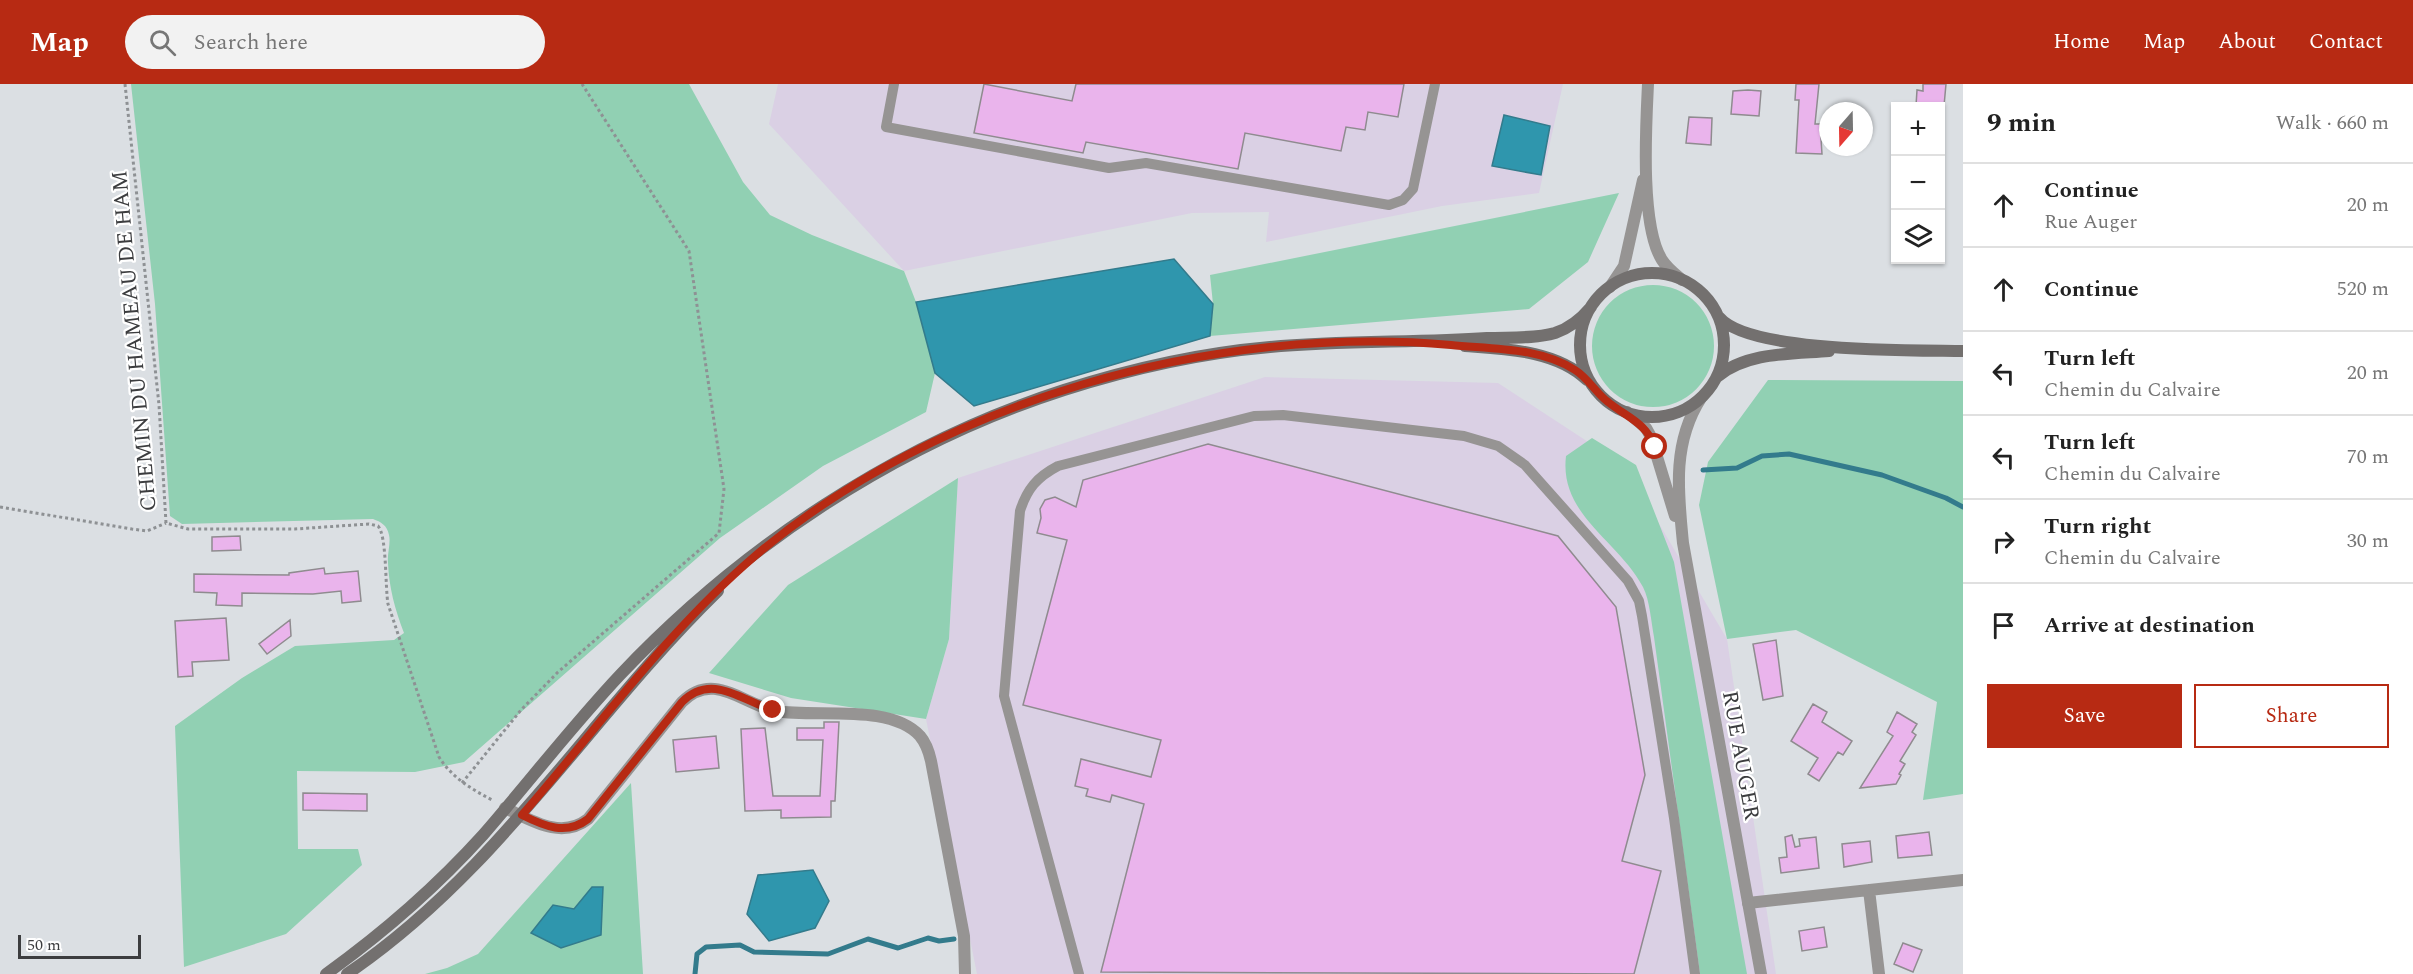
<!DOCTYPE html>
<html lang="en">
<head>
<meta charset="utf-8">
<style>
  :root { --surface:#fff; --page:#f2f2f2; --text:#222; --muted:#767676; --line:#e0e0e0; --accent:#b72a13 }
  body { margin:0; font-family:Spectral,serif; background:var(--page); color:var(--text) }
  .controls { position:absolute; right:18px; top:18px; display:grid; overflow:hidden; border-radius:0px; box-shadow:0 2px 4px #0004 }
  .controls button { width:54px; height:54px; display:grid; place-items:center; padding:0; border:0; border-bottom:2px solid var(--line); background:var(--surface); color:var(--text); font:30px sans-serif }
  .compass { position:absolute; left:1819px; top:18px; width:54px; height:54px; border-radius:50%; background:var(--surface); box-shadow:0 2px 4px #0004; rotate:200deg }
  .scale { position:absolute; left:18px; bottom:15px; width:123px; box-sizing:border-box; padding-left:6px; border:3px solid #3c3d3f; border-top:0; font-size:16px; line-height:21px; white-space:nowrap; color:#3c3d3f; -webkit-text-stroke:4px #fff; paint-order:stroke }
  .stop { position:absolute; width:18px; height:18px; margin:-14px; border:4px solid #b72a13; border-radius:50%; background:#fff }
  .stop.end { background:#b72a13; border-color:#fff; box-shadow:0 2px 6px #0008 }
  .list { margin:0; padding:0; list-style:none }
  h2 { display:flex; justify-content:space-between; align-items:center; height:78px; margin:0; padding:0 24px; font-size:26px }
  h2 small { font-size:20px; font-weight:400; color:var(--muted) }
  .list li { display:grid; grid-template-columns:39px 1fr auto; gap:18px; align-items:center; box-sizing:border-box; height:84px; padding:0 24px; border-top:2px solid var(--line) }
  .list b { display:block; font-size:22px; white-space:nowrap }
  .list p { margin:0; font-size:20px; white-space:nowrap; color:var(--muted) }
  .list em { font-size:20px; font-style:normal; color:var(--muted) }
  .actions { display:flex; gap:12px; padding:18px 24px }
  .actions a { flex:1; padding:14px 0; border:2px solid var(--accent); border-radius:0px; text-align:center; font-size:21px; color:var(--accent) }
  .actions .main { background:var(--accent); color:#fff }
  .icon { flex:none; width:33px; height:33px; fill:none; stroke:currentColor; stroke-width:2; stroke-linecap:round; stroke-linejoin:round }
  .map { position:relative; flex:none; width:1963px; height:890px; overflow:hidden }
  header { display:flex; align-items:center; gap:36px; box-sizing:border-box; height:84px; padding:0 30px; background:var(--accent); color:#fff }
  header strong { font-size:28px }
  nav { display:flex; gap:33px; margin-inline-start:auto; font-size:21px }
  .search { width:420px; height:54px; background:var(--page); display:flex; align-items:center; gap:15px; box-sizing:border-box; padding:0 21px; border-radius:33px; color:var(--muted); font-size:22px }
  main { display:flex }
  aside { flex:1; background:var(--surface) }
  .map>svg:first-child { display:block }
  .industrial { fill:#dad0e4 }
  .green { fill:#91d0b3 }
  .water { fill:#2f96ad; stroke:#337b8c; stroke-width:1.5 }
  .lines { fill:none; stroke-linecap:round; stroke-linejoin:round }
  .stream { stroke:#337b8c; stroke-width:5 }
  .building { fill:#eab4ec; stroke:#8f8b8f; stroke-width:1.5 }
  .path { stroke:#8e9194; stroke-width:3; stroke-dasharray:3 3; stroke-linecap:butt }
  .service { stroke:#969493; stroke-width:10 }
  .minor { stroke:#969493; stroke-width:12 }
  .tertiary { stroke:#969493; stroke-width:12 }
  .secondary { stroke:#73706f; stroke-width:12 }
  .route { stroke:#b72a13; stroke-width:8 }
  .labels { text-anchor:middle; stroke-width:4.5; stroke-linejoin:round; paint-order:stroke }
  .street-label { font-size:22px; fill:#3c3d3f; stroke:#fff }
</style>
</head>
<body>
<header>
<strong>Map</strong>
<div class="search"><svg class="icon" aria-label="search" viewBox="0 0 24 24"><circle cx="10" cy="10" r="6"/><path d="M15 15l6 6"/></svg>Search here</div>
<nav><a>Home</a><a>Map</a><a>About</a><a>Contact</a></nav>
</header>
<main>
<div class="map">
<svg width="1963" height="890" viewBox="0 0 1963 890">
  <rect width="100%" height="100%" fill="#dbdfe3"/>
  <path class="industrial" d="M778,0H1563L1539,109L1442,122L1266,158L1269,128L1192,129L904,187L769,40Z
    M1265,293L1498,299L1625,382L1727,555L1776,890H977L926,635L949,555L958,394Z"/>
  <path class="green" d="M131,0H689L743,98L770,131L812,151L904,187L916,218L935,289L926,328L823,382L720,454L464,678L415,688L297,687L298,765H358L362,781L286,850L184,883L175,642L242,594L295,562L394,556L404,549C395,525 389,504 388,479C387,470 391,459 389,451C387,441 381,438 373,435L182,440L170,432L155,220Z
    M1619,109L1588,178L1529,225L1210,252L1213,220L1210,191Z
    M1592 262a61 61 0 1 1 122 0a61 61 0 1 1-122 0Z
    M1768,296L1963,297V710L1923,716L1937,618L1796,546L1727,555L1699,421L1708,378Z
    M1592,354L1636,381L1674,478L1747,890H1700L1654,553C1651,538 1650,517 1643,503C1618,456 1559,431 1566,372Z
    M958,394L949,555L926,635L791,614L709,589L788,501Z
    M631,699L643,890H425L447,884L478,870Z"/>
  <path class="water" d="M1504,31L1550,42L1541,91L1492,82Z
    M1174,175L1213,220L1210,252L974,322L935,289L916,218Z
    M813,786L829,817L815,844L769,857L747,830L758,791Z
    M592,803H603L601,851L561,864L531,849L553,821L574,825Z"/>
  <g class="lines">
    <path class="stream" d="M1703,386L1737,384L1762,372L1789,370L1882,391L1946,414L1963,423
      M695,890L697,870L706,863L740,861L754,868L828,870L868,855L898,864L928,854L939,857L954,855"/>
  </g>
  <path class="building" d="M984,0L1072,17L1076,0H1404L1398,33L1368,28L1365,46L1346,43L1341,67L1245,49L1238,85L1086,58L1083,69L974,49Z
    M1796,0H1819L1815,40H1820L1822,70L1796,69L1799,16H1795Z
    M1923,0H1946L1944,22H1916L1917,6L1923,7Z
    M1748,6L1761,7L1759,32L1731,30L1733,7Z
    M1689,33L1712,34L1711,61L1686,59Z
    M1208,360L1558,452L1616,523L1645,691L1622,777L1661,787L1634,890L1101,888L1144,720L1112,711L1110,718L1086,712L1088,705L1075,702L1081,675L1151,693L1161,656L1023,621L1067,456L1037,449L1041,434L1040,425L1045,416L1055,413L1076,423L1083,396Z
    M240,452L241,466L212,467V453Z
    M324,484L325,490L358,487L361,517L342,519L341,507L313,510L242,509V522L216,521L217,509L194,508V490L289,491V489Z
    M226,534L229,576L192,578L193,592L178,593L175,537Z
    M290,536L291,552L267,570L259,560Z
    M1776,556L1783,612L1763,616L1753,560Z
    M1813,620L1827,628L1822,638L1852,657L1843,671L1838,668L1819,697L1808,690L1818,674L1791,657Z
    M1897,628L1917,640L1912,648L1916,651L1900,677L1905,680L1899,690L1901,691L1896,700L1860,704L1893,652L1887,648Z
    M824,638H839L835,717H831V733L781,734V726L745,727L741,645L765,644L773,712H820L823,656H797V644H824Z
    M716,652L719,684L676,688L673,656Z
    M303,709L367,710V727L303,726Z
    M1929,748L1932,771L1898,774L1896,752Z
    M1792,751L1795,763L1800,762L1799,755L1816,753L1819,784L1781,789L1779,774L1787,773L1785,753Z
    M1870,757L1872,778L1844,783L1842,760Z
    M1824,843L1827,863L1802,867L1799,847Z
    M1903,859L1922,866L1913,888L1894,880Z"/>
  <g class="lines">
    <path class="path" d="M125,0L159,321L166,439L188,445H295L369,440L378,442C387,452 385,502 388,520L439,673C452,694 473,706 494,717
      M0,423L132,445L147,447L166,439
      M462,699L521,626L558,588L719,449L724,405L689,167L582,0"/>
    <path class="service" d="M894,0L886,43L1109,84L1146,79L1389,121L1403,116L1413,105L1435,0
      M1079,890L1004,612L1020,427C1027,405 1037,393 1058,382L1254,332L1283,331L1464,352L1498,362L1525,381L1628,497L1639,517L1642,532L1674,734L1695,890"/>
    <path class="minor" d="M505,724C531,736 561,756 588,735L682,618C714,586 743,621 776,627C816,634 890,619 920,652C926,659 929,668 931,677L964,852L965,890
      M1869,806L1879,890
      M1748,819L1963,796"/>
    <path class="tertiary" d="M1648,0C1646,42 1640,141 1662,176C1667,184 1675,190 1682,196
      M1610,203L1624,182L1643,96
      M1701,314C1672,359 1678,408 1683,459L1761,890
      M1627,328L1646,344L1651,353L1675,432"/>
    <path class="secondary" d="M1580 261a72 72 0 1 1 144 0a72 72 0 1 1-144 0Z
      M1719,233C1749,269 1914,266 1963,267
      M1465,262C1505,265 1556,266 1587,296
      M1717,293C1746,268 1792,270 1829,267
      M326,890C383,849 436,803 483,751C529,698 572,642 620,591C741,463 896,360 1064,306C1130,285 1201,269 1270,263C1342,256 1415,259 1487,254C1509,253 1534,255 1555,249C1570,244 1581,235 1591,223
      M347,890C499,787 589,633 718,507"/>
  </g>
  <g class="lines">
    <path class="route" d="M773,626C742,617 712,588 682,618L588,735C566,752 544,742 522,731C598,644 666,548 755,472C938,317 1213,240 1451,261C1491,265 1539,263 1575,286C1588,294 1596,309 1608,318C1628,334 1645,338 1655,363"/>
  </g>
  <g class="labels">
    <g class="street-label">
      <text transform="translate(133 257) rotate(-95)" y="8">CHEMIN DU HAMEAU DE HAM</text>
      <text transform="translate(1742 671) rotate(80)" y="8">RUE AUGER</text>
    </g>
  </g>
</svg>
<div class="controls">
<button>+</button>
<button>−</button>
<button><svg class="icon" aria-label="layers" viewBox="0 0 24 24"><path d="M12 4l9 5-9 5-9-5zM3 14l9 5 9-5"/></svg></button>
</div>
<svg class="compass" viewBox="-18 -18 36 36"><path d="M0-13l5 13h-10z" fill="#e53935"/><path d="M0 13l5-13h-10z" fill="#767676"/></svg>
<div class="scale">50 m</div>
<div class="stop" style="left:1655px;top:363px"></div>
<div class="stop end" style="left:773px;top:626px"></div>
</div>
<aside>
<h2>9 min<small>Walk · 660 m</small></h2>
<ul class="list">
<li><svg class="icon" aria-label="ahead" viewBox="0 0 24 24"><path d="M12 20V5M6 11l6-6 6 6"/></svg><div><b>Continue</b><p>Rue Auger</p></div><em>20 m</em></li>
<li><svg class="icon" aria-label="ahead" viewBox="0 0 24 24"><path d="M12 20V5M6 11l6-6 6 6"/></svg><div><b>Continue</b></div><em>520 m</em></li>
<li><svg class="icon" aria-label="left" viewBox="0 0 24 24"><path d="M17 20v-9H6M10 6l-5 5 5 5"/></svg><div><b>Turn left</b><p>Chemin du Calvaire</p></div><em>20 m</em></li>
<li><svg class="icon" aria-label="left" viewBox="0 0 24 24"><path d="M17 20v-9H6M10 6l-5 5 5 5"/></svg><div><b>Turn left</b><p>Chemin du Calvaire</p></div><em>70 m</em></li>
<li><svg class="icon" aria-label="right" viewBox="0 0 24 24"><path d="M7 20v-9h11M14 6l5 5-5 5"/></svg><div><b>Turn right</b><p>Chemin du Calvaire</p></div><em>30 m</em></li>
<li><svg class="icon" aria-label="arrive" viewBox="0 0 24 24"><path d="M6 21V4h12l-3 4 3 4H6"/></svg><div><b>Arrive at destination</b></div></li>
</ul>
<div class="actions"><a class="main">Save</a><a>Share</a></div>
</aside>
</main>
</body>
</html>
